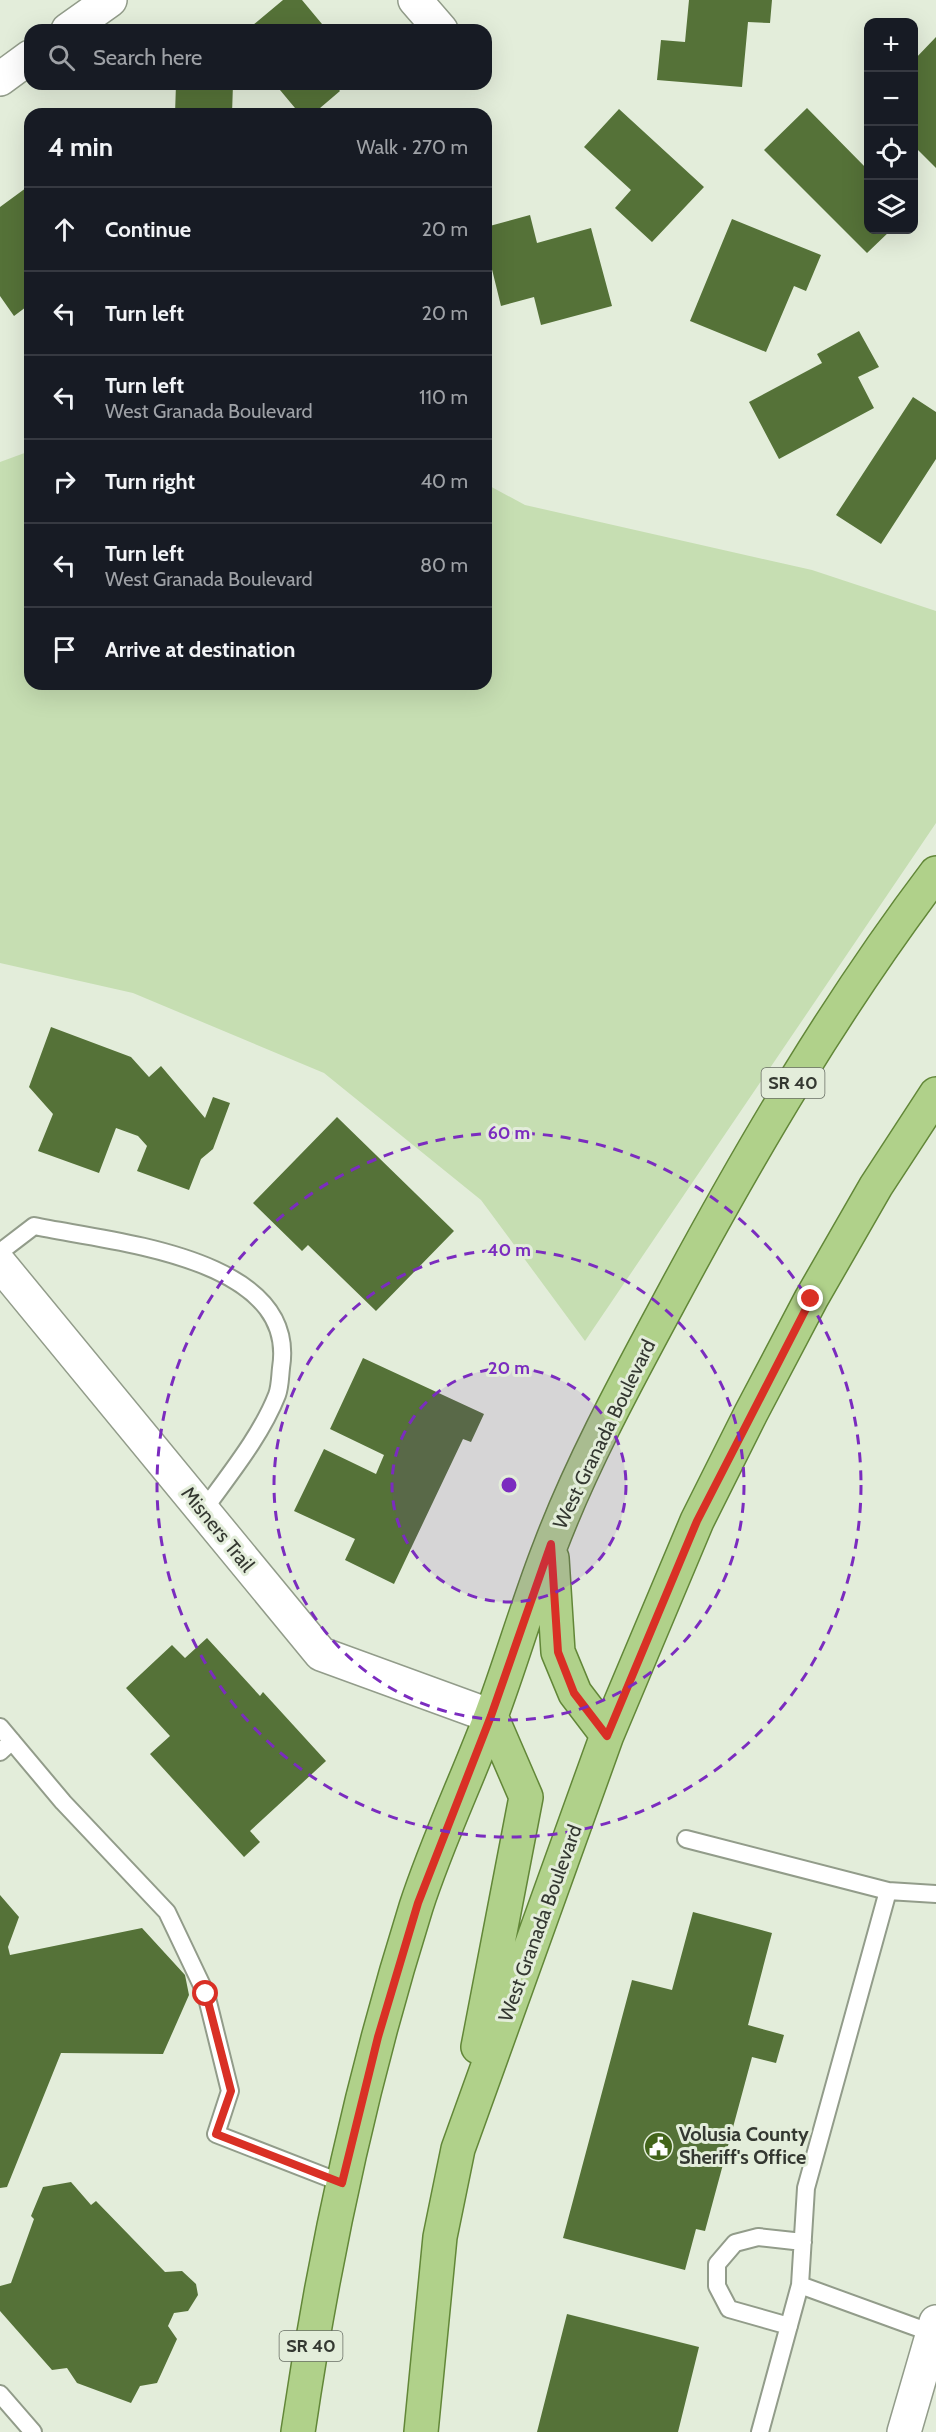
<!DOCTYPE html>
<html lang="en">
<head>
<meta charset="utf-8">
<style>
  :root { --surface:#171b24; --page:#20242c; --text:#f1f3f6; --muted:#9ea1a6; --line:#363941 }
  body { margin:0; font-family:Cabin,sans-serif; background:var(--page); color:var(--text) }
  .controls { position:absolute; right:18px; top:18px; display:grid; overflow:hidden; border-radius:12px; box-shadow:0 6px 24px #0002 }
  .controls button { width:54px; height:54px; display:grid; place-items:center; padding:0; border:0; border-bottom:2px solid var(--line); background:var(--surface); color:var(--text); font:30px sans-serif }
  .stop { position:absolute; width:18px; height:18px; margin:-14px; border:4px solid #d93025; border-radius:50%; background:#fff }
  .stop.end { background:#d93025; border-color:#fff; box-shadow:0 2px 6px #0008 }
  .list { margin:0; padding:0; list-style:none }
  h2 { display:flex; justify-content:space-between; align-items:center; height:78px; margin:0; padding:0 24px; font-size:26px }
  h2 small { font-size:20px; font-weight:400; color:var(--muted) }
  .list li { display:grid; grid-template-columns:39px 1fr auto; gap:18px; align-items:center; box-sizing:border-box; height:84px; padding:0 24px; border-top:2px solid var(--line) }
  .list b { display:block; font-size:22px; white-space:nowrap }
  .list p { margin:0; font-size:20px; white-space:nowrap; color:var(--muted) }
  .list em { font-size:20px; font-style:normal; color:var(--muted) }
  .icon { flex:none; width:33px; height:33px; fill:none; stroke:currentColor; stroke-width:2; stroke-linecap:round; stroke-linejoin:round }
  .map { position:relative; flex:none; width:936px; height:2432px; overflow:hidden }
  .search { position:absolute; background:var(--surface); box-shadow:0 6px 24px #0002; left:24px; top:24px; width:468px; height:66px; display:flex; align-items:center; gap:15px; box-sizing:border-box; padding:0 21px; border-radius:18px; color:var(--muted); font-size:22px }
  .panel { position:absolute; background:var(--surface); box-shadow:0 6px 24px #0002; left:24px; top:108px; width:468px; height:582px; border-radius:18px }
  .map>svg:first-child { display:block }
  .green { fill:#c6deb2 }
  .building { fill:#557238 }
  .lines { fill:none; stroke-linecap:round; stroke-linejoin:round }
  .lane-casing { stroke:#929c8a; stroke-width:20 }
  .street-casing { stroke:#929c8a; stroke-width:36 }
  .primary-casing { stroke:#628738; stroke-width:36 }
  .lane { stroke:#fff; stroke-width:16 }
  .street { stroke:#fff; stroke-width:33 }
  .primary { stroke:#b0d18a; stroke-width:33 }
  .route { stroke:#d93025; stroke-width:8 }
  .ring { fill:none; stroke:#7b2cbf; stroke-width:3; stroke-dasharray:10 8 }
  .labels { text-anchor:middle; stroke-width:6; stroke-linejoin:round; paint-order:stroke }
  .shield { fill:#e3edda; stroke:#686e64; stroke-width:1.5 }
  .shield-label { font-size:18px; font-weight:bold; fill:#343831 }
  .street-label { font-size:20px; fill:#343831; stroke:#e3edda }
  .poi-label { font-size:20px; font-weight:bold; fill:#343831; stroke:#e3edda; text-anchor:start }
  .centre { fill:#7b2cbf; stroke:#e3edda; stroke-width:3 }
  .ring-label { font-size:18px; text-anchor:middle; font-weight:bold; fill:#7b2cbf; stroke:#e3edda; stroke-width:6; stroke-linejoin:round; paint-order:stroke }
</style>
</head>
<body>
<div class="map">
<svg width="936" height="2432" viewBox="0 0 936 2432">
  <rect width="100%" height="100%" fill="#e3edda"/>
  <path class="green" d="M30,451V684H486V484L525,505L812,570L936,611V823L585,1341L481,1200L324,1073L133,993L0,963V462Z"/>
  <path class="building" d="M283,0H302L327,30H247Z
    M689,0H772L770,23L748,22L742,87L657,80L661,40L685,42Z
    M936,37V168L914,146V60Z
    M176,84H233L232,114H175Z
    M275,84H334L340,91L313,114H300Z
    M807,108L868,170V178L864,182L868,186V230H891L867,253L764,150Z
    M619,109L704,187L652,242L615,208L631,190L584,147Z
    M30,185V304L14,316L0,296V207Z
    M530,215L537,243L591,228L612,306L541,325L534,297L501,306L486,245V227Z
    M732,219L821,255L806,291L794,286L766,352L690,321Z
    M859,331L879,367L858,377L874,408L779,459L749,402L822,363L817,354Z
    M913,397L936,412V459L881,544L836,515Z
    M51,1027L131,1057L149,1077L161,1066L205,1118L213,1097L230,1103L213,1149L201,1159L189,1190L137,1171L147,1146L138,1136L116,1128L99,1173L38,1151L53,1114L29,1087Z
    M337,1117L454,1231L376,1311L308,1245L302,1251L253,1203Z
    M363,1358L484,1414L471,1442L463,1439L394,1584L345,1560L355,1539L294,1511L324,1449L376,1474L384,1455L330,1429Z
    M207,1638L260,1696L263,1692L326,1761L250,1831L260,1842L244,1857L150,1754L170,1736L126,1688L172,1645L185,1658Z
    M0,1895L19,1917L8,1947L10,1955L142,1928L185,1975L189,1995L163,2054L61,2053L7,2187L0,2188Z
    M693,1912L772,1933L748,2025L784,2035L776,2063L752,2057L705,2231L696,2229L685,2270L563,2238L632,1980L672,1990Z
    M71,2182L91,2205L96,2201L165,2272L182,2271L196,2284L198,2295L188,2311L174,2313L168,2326L177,2339L157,2383L140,2386L131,2403L77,2383L67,2368L52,2370L0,2311V2286L11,2283L34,2219L31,2216L43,2187Z
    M567,2314L699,2347L678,2432H537Z"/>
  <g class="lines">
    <defs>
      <path id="lane" d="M0,1252L34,1226C110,1242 299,1256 281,1368C280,1377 280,1387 277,1395C261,1436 228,1476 203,1511
        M0,1727L63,1802L167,1912L206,1994L230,2091L216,2134L342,2183
        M0,1752L12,1741
        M686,1839L888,1891
        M789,2326L729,2309L717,2286V2264L735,2243L758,2237L803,2242
        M932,2333L800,2285L806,2188L888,1891L936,1894
        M0,2394L33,2432
        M760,2432L800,2285"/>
      <path id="street" d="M415,0L441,30
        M68,30L110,0
        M0,79L30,57
        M0,1264L321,1654L491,1716
        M904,2432L936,2322"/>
      <path id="primary" d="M552,1558L558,1652L575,1693L607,1735
        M478,2047L526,1797L491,1716
        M298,2432C324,2254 362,2079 416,1907C437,1842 467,1780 491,1716C512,1660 528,1603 550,1547C583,1460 630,1375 674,1293C752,1148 836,1005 936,873
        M421,2432L440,2237L458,2149L607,1735L697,1521L751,1413L811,1299L876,1186L936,1094"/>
    </defs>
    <use href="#lane" class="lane-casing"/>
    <use href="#street" class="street-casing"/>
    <use href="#primary" class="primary-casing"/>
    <use href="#lane" class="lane"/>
    <use href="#street" class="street"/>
    <use href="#primary" class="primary"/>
  </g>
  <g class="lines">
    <path class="route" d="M206,1994L231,2091L216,2134L342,2183L378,2037L418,1903L491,1716L551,1544L558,1652L574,1693L607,1736L697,1521L811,1299"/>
  </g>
  <circle cx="509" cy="1485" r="117" fill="#7b2cbf" fill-opacity=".12"/>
  <g class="ring">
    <circle cx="509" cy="1485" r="117"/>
    <circle cx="509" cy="1485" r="235"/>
    <circle cx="509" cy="1485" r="352"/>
  </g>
  <defs>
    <symbol id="civic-disc" viewBox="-11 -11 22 22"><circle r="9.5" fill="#42641a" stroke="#e3edda"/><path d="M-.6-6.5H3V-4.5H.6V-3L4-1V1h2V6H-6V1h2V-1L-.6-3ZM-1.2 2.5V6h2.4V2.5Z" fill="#fff"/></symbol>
  </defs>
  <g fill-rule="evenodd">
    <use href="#civic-disc" x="642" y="2130" width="33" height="33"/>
  </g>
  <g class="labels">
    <g class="shield">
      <rect x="761.5" y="1068" width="63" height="30" rx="4.5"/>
      <rect x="279.5" y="2331" width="63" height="30" rx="4.5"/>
    </g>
    <g class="shield-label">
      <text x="793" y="1089">SR 40</text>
      <text x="311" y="2352">SR 40</text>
    </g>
    <g class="street-label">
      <text transform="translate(604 1434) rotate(-64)" y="7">West Granada Boulevard</text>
      <text transform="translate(218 1529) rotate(51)" y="7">Misners Trail</text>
      <text transform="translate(540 1923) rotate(-70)" y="7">West Granada Boulevard</text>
    </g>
    <g class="poi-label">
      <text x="679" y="2141">Volusia County<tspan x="679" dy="23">Sheriff's Office</tspan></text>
    </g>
  </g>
  <circle cx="509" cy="1485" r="9" class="centre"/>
  <g class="ring-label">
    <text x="509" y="1139">60 m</text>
    <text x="509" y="1256">40 m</text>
    <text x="509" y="1374">20 m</text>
  </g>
</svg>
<div class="controls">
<button>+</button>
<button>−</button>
<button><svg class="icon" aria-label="locate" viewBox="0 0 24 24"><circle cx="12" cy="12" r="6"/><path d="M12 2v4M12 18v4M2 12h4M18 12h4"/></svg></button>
<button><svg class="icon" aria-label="layers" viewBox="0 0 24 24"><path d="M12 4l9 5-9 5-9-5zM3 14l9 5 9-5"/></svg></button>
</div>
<div class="stop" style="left:206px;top:1994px"></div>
<div class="stop end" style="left:811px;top:1299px"></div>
<div class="search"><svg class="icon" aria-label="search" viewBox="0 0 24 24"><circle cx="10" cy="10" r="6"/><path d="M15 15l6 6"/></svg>Search here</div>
<section class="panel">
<h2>4 min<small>Walk · 270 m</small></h2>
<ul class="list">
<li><svg class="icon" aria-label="ahead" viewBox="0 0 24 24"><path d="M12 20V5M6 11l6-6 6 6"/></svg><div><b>Continue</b></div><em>20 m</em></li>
<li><svg class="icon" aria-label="left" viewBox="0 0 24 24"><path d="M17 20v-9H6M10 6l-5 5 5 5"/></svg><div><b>Turn left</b></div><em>20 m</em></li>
<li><svg class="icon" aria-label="left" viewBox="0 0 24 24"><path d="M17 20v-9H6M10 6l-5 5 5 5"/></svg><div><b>Turn left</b><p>West Granada Boulevard</p></div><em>110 m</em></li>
<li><svg class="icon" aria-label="right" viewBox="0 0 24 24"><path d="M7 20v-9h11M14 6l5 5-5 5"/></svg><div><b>Turn right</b></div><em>40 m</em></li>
<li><svg class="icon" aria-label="left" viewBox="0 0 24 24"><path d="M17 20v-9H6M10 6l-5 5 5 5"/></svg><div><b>Turn left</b><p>West Granada Boulevard</p></div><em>80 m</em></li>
<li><svg class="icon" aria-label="arrive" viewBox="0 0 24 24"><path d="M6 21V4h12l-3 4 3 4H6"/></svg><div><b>Arrive at destination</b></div></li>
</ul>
</section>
</div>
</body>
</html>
